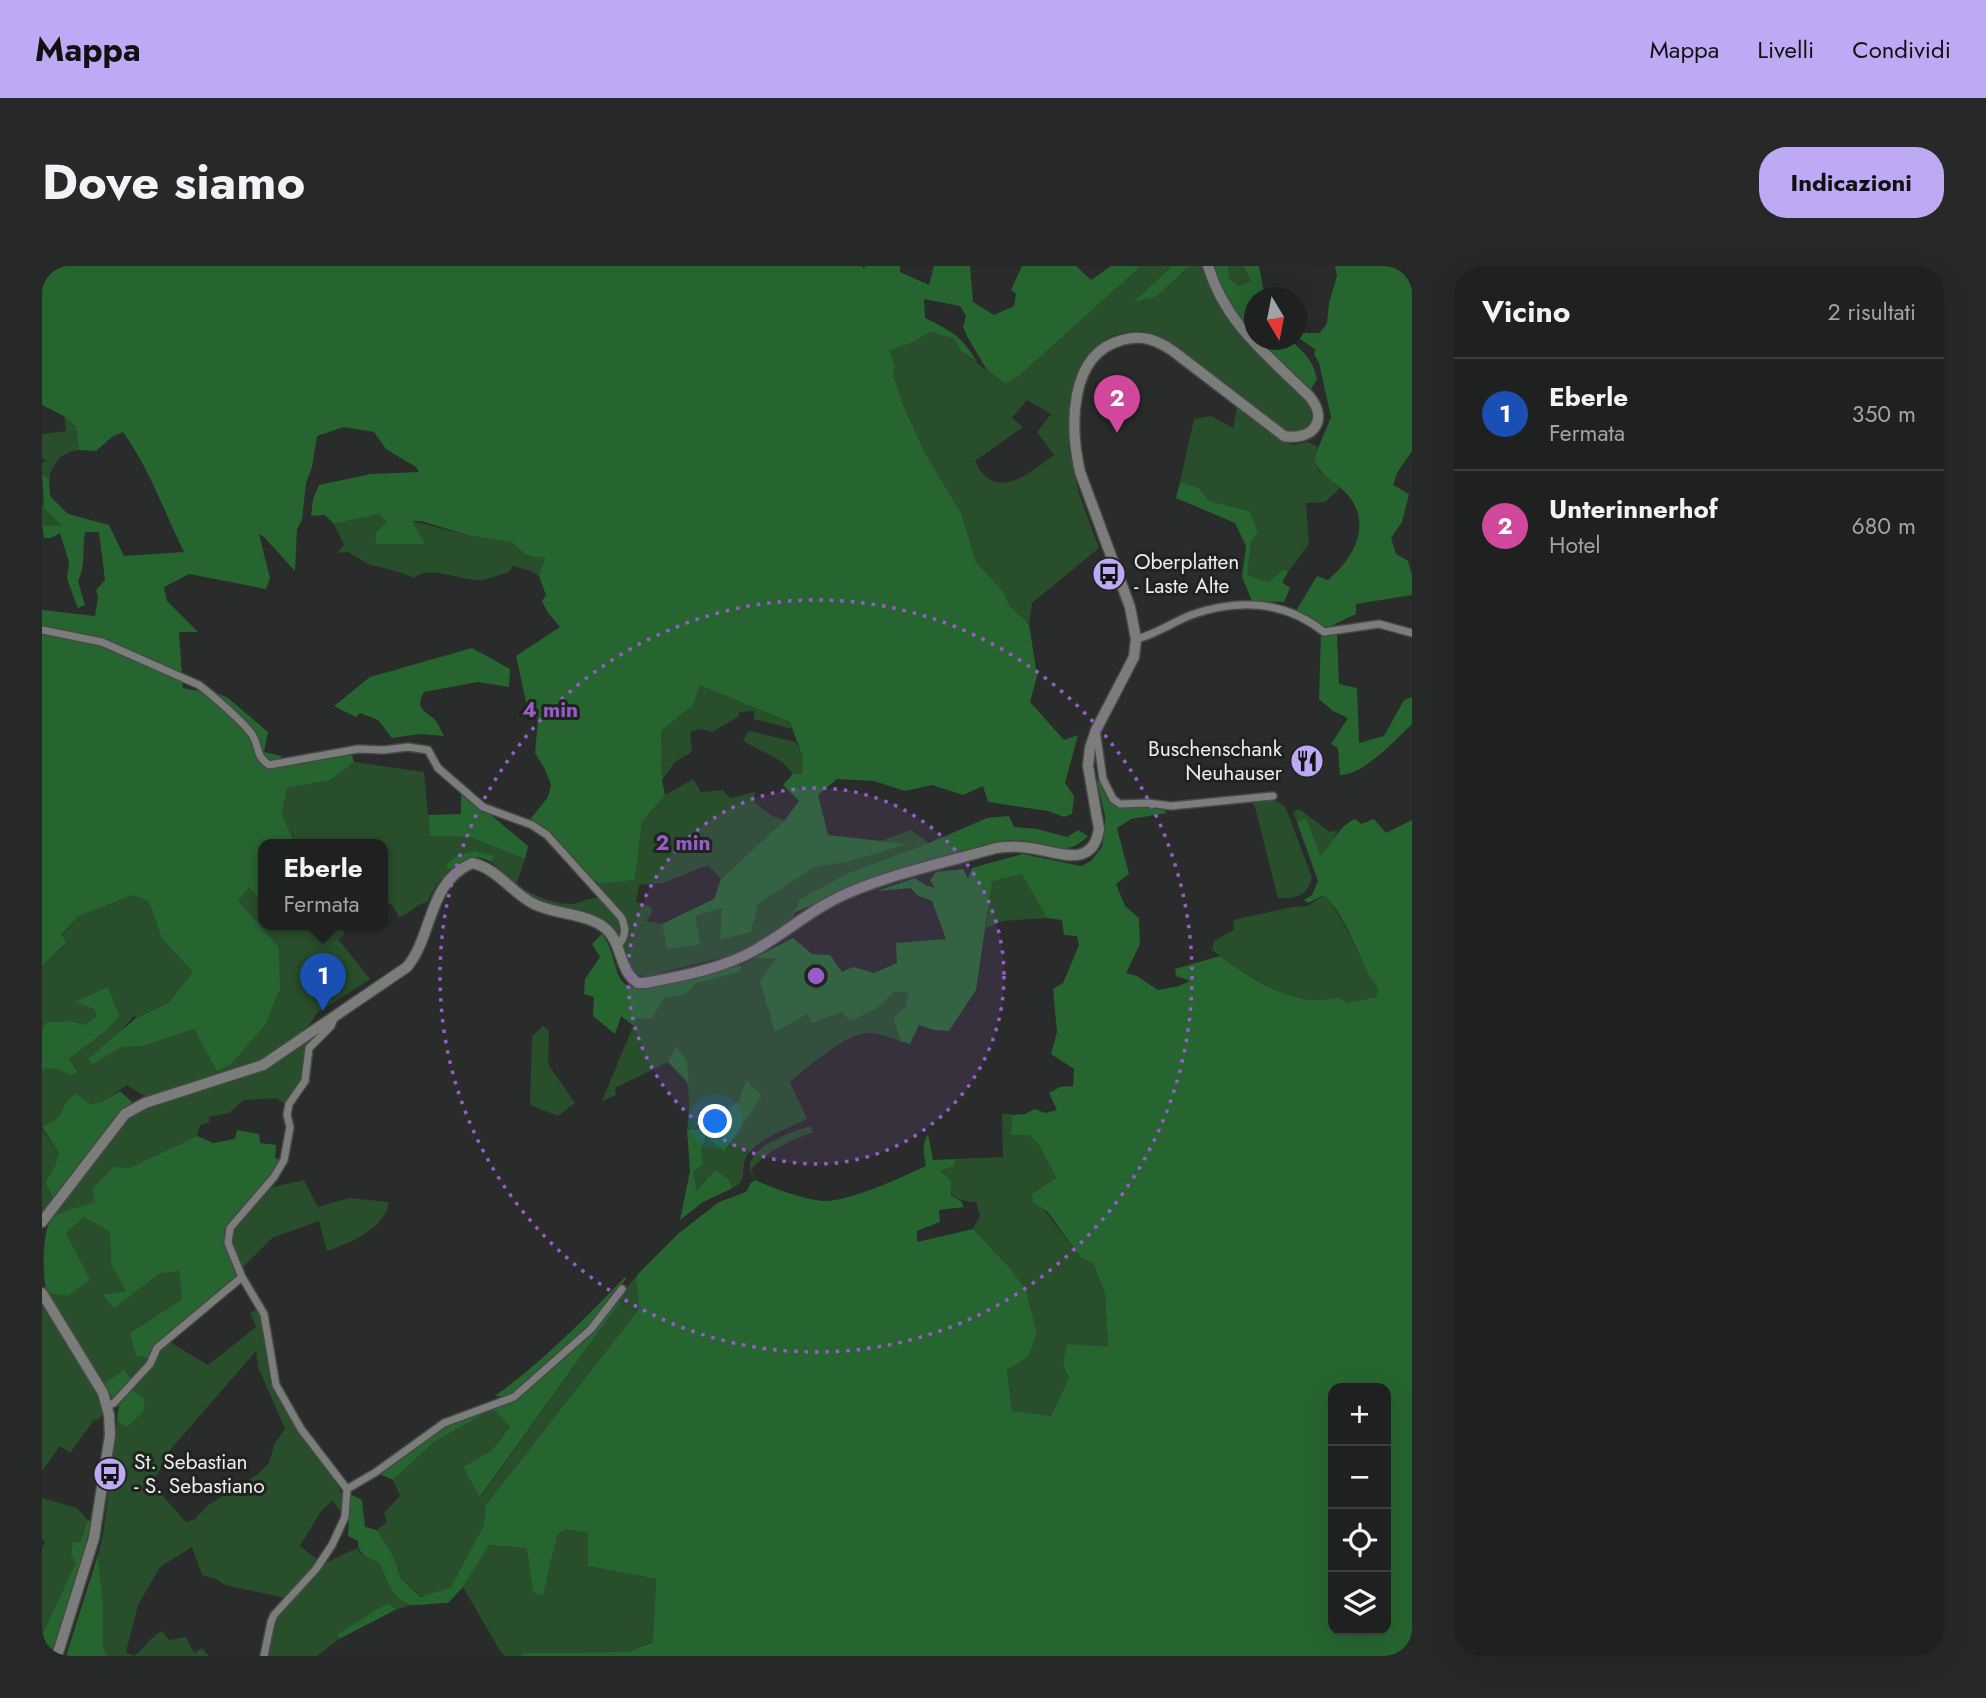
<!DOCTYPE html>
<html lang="it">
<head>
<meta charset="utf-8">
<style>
  :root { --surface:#1f2120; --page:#272929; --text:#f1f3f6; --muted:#a1a3a5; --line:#3c3e3e; --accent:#bea9f4 }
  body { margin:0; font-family:Jost,sans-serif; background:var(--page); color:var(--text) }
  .controls { position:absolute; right:21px; bottom:21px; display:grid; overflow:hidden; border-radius:14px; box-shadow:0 7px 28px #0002 }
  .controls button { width:63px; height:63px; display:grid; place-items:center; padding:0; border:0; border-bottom:2px solid var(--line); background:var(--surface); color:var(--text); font:35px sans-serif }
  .compass { position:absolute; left:1202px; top:21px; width:63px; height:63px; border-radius:50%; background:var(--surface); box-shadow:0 7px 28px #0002; rotate:170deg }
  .you { position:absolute; left:674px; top:856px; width:24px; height:24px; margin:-18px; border:5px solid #fff; border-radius:50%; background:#1a73e8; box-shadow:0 0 0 10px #1a73e833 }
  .badge { display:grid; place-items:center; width:46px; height:46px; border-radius:50%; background:var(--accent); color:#fff; font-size:23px; font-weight:700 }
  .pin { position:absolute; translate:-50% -58px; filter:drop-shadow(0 2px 4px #0008) }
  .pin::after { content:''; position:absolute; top:37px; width:24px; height:21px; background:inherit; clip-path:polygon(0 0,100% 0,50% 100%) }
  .popup { position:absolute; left:216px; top:573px; width:130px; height:91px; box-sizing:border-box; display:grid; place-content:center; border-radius:14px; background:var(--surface); filter:drop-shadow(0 2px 5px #0005); font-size:23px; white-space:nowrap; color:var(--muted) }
  .popup b { font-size:26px; color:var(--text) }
  .popup::after { content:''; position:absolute; left:50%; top:100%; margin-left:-14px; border:14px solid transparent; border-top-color:var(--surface) }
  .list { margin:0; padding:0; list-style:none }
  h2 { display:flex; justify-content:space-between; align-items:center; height:91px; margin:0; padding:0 28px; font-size:30px }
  h2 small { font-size:23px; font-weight:400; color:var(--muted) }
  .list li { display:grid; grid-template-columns:46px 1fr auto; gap:21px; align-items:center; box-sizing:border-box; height:112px; padding:0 28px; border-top:2px solid var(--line) }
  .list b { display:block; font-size:26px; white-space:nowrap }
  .list p { margin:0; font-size:23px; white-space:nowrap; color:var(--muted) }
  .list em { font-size:23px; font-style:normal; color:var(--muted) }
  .icon { flex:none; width:38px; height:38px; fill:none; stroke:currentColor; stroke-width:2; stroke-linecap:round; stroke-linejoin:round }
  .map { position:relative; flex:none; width:1370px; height:1390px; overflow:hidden; border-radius:28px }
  header { display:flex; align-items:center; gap:42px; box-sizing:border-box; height:98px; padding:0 35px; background:var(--accent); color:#111 }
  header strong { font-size:33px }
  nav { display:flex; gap:38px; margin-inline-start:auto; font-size:24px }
  .intro { display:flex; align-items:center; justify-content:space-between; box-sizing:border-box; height:168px; padding:0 42px }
  h1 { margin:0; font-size:49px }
  .button { padding:18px 32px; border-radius:28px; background:var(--accent); color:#111; font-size:24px; font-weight:700 }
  main { display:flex; gap:42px; padding:0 42px }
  aside { flex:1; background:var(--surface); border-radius:28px; box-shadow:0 7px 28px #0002 }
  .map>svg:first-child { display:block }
  .green { fill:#284e2c; fill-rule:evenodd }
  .forest { fill:#266530; fill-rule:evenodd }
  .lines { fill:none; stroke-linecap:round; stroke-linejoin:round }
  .minor-casing { stroke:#464946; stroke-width:10 }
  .secondary-casing { stroke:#464946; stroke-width:13 }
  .minor { stroke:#7a7d7a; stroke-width:7 }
  .secondary { stroke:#7a7d7a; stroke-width:10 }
  .ring { fill:none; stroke:#975cca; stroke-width:3.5; stroke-dasharray:3.5 7 }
  .labels { text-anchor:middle; stroke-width:6; stroke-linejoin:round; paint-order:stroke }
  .poi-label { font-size:21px; fill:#eceeec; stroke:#202320; text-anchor:start }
  .centre { fill:#975cca; stroke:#202320; stroke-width:3.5 }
  .ring-label { font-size:21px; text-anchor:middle; font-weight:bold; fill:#975cca; stroke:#202320; stroke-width:6; stroke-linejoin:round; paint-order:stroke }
</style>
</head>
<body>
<header>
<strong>Mappa</strong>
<nav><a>Mappa</a><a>Livelli</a><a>Condividi</a></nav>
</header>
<div class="intro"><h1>Dove siamo</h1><a class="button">Indicazioni</a></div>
<main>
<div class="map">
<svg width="1370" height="1390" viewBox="0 0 1370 1390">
  <rect width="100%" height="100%" fill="#292c2a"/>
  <path class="green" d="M1099,0H1130L1092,35L1140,8L1148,0H1160C1176,58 1222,93 1264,134C1271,145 1274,159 1259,164C1250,167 1242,162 1234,158C1204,141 1179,117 1153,96C1140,86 1128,75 1113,68C1096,62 1070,66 1057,78C1029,103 1027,143 1028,178L1026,179L1037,228L1057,282L990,337L987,358L968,340L961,325L934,296L920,249L882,185L862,141L851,108L853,101L848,83L869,77L889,66L904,69L911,72L919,85L963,118L978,109ZM985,134L1009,148L995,166L1012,189C988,207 952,238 933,195L981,161L970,152Z
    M1186,0H1201L1209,15L1196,20L1187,12Z
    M1195,141L1240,175L1250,179L1266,176L1276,181L1272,192L1276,204L1298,222L1283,236L1264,237L1267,278L1246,306L1242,303L1226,316L1204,309L1209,276L1207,245L1167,235L1157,222L1138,216L1152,153L1169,150L1191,162Z
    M22,150L34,161L37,184C20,186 12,195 7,212L0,209V197L4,195L0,192V168L24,165Z
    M0,235L2,242L21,261L0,259Z
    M337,248L345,256L334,266L333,278H382L370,255L429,270L469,276L484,289L503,291L497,310L489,305L471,300L467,306C458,308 448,313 439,314C420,315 386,298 372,312L357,306L326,298L306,286L295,287L302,279L292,258Z
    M658,418L748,456L750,463L712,453V445L697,446L696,451L670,466L657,463L648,466L650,486L633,496L620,514L619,465L651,439Z
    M707,465L754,476L761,492L760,509L751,508C735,487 721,489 701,474Z
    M312,496L382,506L388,570L428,571L483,593L474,619C489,628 511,638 528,638C538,638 544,632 556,632L557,618L593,614L600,556L623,529L651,513L659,526L681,524L688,532L713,526L712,536L730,550L743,554L679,613L666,599L621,617L597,619L594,636L609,641L610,646L604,655L620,658L625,683L653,650L680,642L716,638L772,600L810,595L863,578L839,575L869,564L887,577L806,607L758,633L751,653L714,679L695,688L602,711L591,706C583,691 583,675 571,662C552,642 519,644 496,634C477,626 464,610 450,596L451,591L434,585L405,600L408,604L395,618L385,636C373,639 368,647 357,651L350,639L341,635L340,579H241L252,574L240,548L245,522L289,514Z
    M1231,533L1242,540L1245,545L1270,611C1266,630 1253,633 1236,632L1213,541L1208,535Z
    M1257,543L1288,566L1295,564L1290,578L1277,589L1264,552L1255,556L1251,546Z
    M980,607L1005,652L961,655L944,662L949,615Z
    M207,621L219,635L221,633L222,659H308L301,664L303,668L296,673L328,713L275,747L268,758L257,768L219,793L202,801L104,831L85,819L60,836L48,838L33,827L24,836L16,852L0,861V805L4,802L18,804L28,810L36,805L27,793L66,763V721L34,736L52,743L55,750L42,759L29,755L6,756L0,763V700L25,677L19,670L37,650L91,629L107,636L120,673L151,706L126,737L94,752L92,750L74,770L79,781L101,780L152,763L175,804L236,682L195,635Z
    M1282,629C1306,657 1316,692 1336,723L1334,731L1305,737L1297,731C1290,732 1282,734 1275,734C1240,734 1197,704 1170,684L1172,675L1192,664L1191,654L1250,641L1266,640Z
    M735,691L770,757L800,746L833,743L852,726L868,727L863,741L853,751L858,775C849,772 836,766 826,767C803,768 766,801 748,816L765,853C746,863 720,870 706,888C697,900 707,914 691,922L686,913L655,926L651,906L664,870L682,885L720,830L704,815L698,835L661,863L645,864C650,826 646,817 634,780L626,796L573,822L574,829L560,835L594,753L622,732L644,728L652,718L697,706L700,699L712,692Z
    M501,760L507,764L506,798L533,837L516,850L488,839L490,770Z
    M266,774L263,783L260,814L243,839L235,832L202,834L187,847L167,851V856L158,859L155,870L87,902L54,936L10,951L83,854L91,848L108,840L222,804Z
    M960,848H970L969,869H986L996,877L1014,912L990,928L1039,992L1051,997L1063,1027L1066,1081L1021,1099L1027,1112L1009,1150L970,1146L965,1104L986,1091L967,1001L931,963L938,949L934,936C909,935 908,926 898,905L912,900L914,893L961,891Z
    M768,860L771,866C747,875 726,884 709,904L713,914C690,886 749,866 768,860Z
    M0,863L17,887L13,900L3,917L12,933L0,949Z
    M262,914L276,941L307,932L347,936C343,963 308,977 285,985L277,955L230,972L200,1002L189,973L191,963L226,922Z
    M42,951L68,966L69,999L84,1025L72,1041L117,1008L137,1005L140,1033L88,1067L108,1092L90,1114L82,1103L62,1118L5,1027L26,1030L24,967Z
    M596,1008L594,1015L597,1043L443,1240L442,1259L410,1321L380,1331L359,1313L351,1289L335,1264L345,1256L342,1247L358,1230L351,1214L392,1176L451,1143L468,1159L450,1184L421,1201L439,1231L578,1036L576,1032Z
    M0,1034L53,1123L61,1148L56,1154H52L28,1187L18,1180L0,1205Z
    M216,1043L221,1059L225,1092L231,1120L258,1168L293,1212L301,1232L300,1244H297L290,1234L277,1248L258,1280L281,1298L315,1282L319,1288L338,1298C344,1319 353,1327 370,1339L355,1343L345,1337L297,1368V1373L275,1390H225L233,1355L248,1333L183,1319L174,1313L160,1309L150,1281L118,1301L96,1339L84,1386L92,1390C104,1382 105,1373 120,1365L127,1374L144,1371L152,1387L160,1382L167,1390H66L61,1381V1338L56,1289L61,1270L75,1155L85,1160L102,1134L90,1124L106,1107L118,1084L126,1075L166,1099L214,1061L208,1047ZM214,1085L216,1101L243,1163L233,1177L227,1197L216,1208L166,1239L153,1253L144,1256L110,1218L129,1183Z
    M0,1232L35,1242L46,1254L35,1297L0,1369V1282L3,1276L0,1273Z
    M524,1263L546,1267V1300L614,1313L612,1375L586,1386L481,1387L479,1390H463L457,1383L421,1321L446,1279L486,1282L491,1326L515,1269Z"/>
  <path class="forest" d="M0,0H819L822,2L824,0H858V6L887,19L892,0H928L931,36L952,49L972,40L974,28L969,24L980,0H1034L1049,14L1069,0H1099L978,109L963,118L945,104L926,72L921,61L924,50L918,40L882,33L883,52C909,65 920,70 935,96L919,85L911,72L889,66L869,77L848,84L853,101L851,108L862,141L882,185L920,249L934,296L961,325L968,340L987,358L995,410L988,436L1022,474L1036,469L1023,517L1032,530L1030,548L1022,551L1006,545L946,536L941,520L921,529L890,519L863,525L832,515L795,513L776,529L786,569L865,578L810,595L772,601L716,638L709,666L678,674L680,642L653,650L658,678L625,683L620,658L672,633L679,613L743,554L757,535L741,519L751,508H760L761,492L748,456L658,419L651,439L619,465L620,514L623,529L600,556L593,614L557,618L487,555L506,531L509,519L503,503L493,487L496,453L485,441L474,390L518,361L506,347L500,335L504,329L497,310L503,292L484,289L469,276L429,270L379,255H370L383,278H333L334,266L345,256L337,248L292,258L283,249L269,250L271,233L277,219L329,208L377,206L374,201L344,183L332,166L302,161L275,170L270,201L264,217L260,254L255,263L253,305L222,271L217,268L228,312L224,323L147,308L122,321L125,335L156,366H137L141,422L157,425L168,424L186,432L226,466L222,486L239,490L242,500L309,487L312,496L289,514L245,522L240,548L252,575L241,579H222L221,633L219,636L207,621L196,635L237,682L238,723L223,759L189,798L175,805L152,763L101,780L79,781L51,798L46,793L94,752L126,737L151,706L120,673L107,636L91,629L37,650L19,669L25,676L0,700V344L53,350L56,331L54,324L63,314L57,266H43C40,284 44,299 36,315L43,339L36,342L25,313L27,296L18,267L9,272H2L0,259L20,260L2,242L0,209L7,212L8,230L26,248L67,259L82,290L142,286C122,246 108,203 81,166L70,171L54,185L37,184L34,161L22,150L0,139Z
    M1130,0H1148L1113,31L1091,36Z
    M1171,0H1186L1187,12L1197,20L1209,15L1201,0H1217L1223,31L1212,32V69C1193,48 1180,27 1171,0Z
    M1293,0H1370V185L1355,207L1351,219L1367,228L1360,256L1349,272L1354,288L1366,295L1370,309V329L1314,338V348L1283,363L1254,345L1275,310L1286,314C1312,293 1331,257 1305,228C1293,215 1277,210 1272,192L1289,151L1277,97L1272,88L1274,84L1255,71V67H1278L1285,57L1287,37L1295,10Z
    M1217,74H1248C1262,86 1271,94 1275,113L1269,123Z
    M1138,216L1157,222L1167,235L1207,245L1216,266L1209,276L1205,309L1226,316L1242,303L1246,306L1240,316L1248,322L1242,336L1210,335L1200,311L1204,280L1193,257L1134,232Z
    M1279,366L1295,368L1297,418L1315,422L1317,477L1342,470L1362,434L1370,431V458C1353,474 1322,509 1298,509L1296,482L1289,478L1306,452L1291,445L1277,433Z
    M430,382L468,403L467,421L436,416L382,426C372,444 384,444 393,454C397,458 399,465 402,470L378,468L350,472L336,454L318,447L314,451L292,440L328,411Z
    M1055,515H1058C1062,521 1065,531 1070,536C1083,549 1107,532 1125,547L1089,553L1075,562L1087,608L1074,618L1083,640L1097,652L1098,678L1084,707L1095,710L1116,724L1137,720L1148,715L1134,710L1133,703L1178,690C1204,709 1241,734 1275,734C1282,734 1290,732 1297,731L1305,737L1334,731L1336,723L1327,709L1305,662L1294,643L1282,629L1266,637L1262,634L1270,629L1276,615L1255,556L1264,552L1278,589C1293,576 1294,562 1313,553L1319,558L1332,553L1344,567L1370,554V1390H479L481,1387L586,1386L611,1376L614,1313L546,1300V1267L524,1263L515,1269L501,1329L491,1326L485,1282L447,1279L421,1321L406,1337C395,1337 383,1339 372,1339C354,1338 343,1313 338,1298C327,1292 315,1289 316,1275L306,1270L308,1228L320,1234L323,1261L335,1264L351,1289L359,1313L379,1331L409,1321L442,1259L443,1240L597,1043L594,1014L596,1008L637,967L677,936L704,926L709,917L713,914C733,923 759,933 781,935C807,936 860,911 884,900C882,888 879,879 886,868L891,894L914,893L912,900L898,905L909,915V929L919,935L922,941L897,944L898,956L875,965V976L931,963L967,1001L984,1025L995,1068L986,1091L965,1104L970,1145L1009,1150L1027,1112L1021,1099L1025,1078L1066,1081L1063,1027L1051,997L1039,992L1005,945L991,937L990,928L1014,912L996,877L986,869H969L970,849L983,848L993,843L1003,847L1015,844L1007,827L1018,821L1031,820L1032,803L1009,788L1015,766L1011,723L1021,717L1037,679L1035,670L1022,669L1020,654L1005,652L980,608L950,615L934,724L907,765L892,764L877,759L868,778L858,775L852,751L863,741L867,727L852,726L834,743L808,755L800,746L770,757L765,748L733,766L718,715L735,692H712L751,672L770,688L788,689L800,706L811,701L832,707L855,697L854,677L904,673L890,635L875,629L869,622L835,625L873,612L883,619L893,622L888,614L894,606L921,603L926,613L930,602L981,588L1039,600L1049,595L1060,581L1063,564V550ZM1291,1122H1344V1364H1291Z
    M419,527L436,543L444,545L486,580L483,593L428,571L388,570L386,549L419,548Z
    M967,550L972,561L995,563L1025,571L1036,564L1046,570C1024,592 1012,579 985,575C971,573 959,575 946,578L806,622L752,647L758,633L806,607L887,577L945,552Z
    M434,585L451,590L450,596C433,587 421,592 408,604L404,600C412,589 422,587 434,585Z
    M560,668C580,695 566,729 610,721L700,699L697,706L653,718L644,728L622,732L610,752L594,753L592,760L579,750L573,768L551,750L552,731L542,728L543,713L558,691L550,678Z
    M66,721L77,750L66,763L27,793L36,806L28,810L18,804L4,802L0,805V763L5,756L29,755L42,759L55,750L52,743L33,736Z
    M634,780L645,795L647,818L626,796Z
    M704,814L720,830L682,886L664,870L659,885L661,898L651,906L655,925L673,904L686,913L691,922L661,936L638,954L648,905L645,864L661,863L697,835Z
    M78,825L90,836L63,866L12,933L3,917L13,900L17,887L0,861L16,852L24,836L33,827L49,838L60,836Z
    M195,864L217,868L218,877L234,879L233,892L239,894L230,910L183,961L182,975L195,1010L108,1092L94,1090L88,1067L140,1033L137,1005L117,1008L72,1042L61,1029L84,1025L69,999L68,966L42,951L24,967L48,1014L26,1030L5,1027C0,1010 0,964 10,951C19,945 42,940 53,936L50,923L72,901L87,902L155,870L171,877L193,873Z
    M583,1011L584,1013L548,1059L479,1122L465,1131L453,1130C500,1096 543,1053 583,1011Z
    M576,1032L578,1036L438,1231L421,1201L450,1184L468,1160L451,1143L392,1176L351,1214L338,1208L405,1160L473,1133Z
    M82,1103L90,1114L74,1131L70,1132L62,1118Z
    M90,1124L103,1134L101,1146L85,1161L75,1155L77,1139Z
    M46,1254L49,1256L42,1284V1296L14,1380L9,1390H0V1369L34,1297L29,1289L31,1276H39Z
    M56,1289L61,1338V1381L66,1390H24Z
    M345,1337L355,1343L297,1373L296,1368Z"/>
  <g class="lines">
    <defs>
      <path id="minor" d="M0,364L60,376L157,419C169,428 204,458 211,470C218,483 213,489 227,499L316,483L342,484L366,481L386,484L396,502L441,541L490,559L505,569L579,651C584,661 585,671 575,680
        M1094,373C1113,369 1131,356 1149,349C1196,332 1243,335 1282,366L1337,358L1370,367
        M1054,464L1061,513L1071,533L1078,538L1106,537L1129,540L1231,530
        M65,1140L72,1137L108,1098L115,1082L200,1011
        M305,1223L334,1206L402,1157L472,1131L549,1063L580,1023
        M222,1390L229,1356L232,1349L274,1303L290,1279L303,1251L305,1223L259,1163L234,1119L222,1048L200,1011L186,977L188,962L232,911L242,894L248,861L245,849L247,838L263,815L267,782L289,760L293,750"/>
      <path id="secondary" d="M0,956L83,848L103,837L221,799L365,701C392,668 385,617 430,597C455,602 470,627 492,638C514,649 546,647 564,663C581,678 576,704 596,717H603C640,710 683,702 715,683C746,665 773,641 806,627C853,607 905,596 954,582C968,580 980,580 994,583C1019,587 1051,602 1057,563L1046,500L1048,482L1054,464L1092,391L1094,373L1088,341L1038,206C1028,162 1026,88 1080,74C1100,68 1115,74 1131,85L1242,170C1270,175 1287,155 1268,131C1226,89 1184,59 1166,0
        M0,1027L61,1127L67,1149L68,1169L52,1272L15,1390"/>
    </defs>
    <use href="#minor" class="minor-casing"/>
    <use href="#secondary" class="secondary-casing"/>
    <use href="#minor" class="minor"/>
    <use href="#secondary" class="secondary"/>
  </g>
  <circle cx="774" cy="710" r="188" fill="#975cca" fill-opacity=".12"/>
  <g class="ring">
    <circle cx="774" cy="710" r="188"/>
    <circle cx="774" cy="710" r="376"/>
  </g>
  <defs>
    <symbol id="bus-disc" viewBox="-11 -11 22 22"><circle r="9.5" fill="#bea9f4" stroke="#202320"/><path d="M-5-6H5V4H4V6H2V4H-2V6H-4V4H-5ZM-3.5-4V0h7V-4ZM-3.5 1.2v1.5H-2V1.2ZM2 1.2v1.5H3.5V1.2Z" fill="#111"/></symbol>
    <symbol id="restaurant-disc" viewBox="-11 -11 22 22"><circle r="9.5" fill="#bea9f4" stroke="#202320"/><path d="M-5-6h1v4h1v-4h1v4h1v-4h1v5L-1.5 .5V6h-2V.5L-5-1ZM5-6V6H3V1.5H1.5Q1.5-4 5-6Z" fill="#111"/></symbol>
  </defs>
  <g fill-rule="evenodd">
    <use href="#bus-disc" x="1048" y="289" width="38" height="38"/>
    <use href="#restaurant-disc" x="1246" y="476" width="38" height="38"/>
    <use href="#bus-disc" x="49" y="1189" width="38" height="38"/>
  </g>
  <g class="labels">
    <g class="poi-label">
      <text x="1092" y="303">Oberplatten<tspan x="1092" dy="24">- Laste Alte</tspan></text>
      <text x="1240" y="490" text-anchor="end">Buschenschank<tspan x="1240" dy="24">Neuhauser</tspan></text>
      <text x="92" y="1203">St. Sebastian<tspan x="92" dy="24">- S. Sebastiano</tspan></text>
    </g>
  </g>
  <circle cx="774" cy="710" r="10" class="centre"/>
  <g class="ring-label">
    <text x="508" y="451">4 min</text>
    <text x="641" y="584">2 min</text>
  </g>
</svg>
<div class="controls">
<button>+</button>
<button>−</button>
<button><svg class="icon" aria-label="locate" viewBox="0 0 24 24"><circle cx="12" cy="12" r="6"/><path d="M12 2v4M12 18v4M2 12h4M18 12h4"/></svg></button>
<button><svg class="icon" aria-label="layers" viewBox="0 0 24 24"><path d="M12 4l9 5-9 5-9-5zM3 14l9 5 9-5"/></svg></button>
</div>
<svg class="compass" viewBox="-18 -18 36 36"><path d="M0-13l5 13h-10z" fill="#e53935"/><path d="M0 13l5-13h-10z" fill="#a1a3a5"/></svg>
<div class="you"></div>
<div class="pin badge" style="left:281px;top:745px;background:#1a4fb4">1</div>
<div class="popup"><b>Eberle</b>Fermata</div>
<div class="pin badge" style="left:1075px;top:167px;background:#d1479c">2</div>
</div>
<aside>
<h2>Vicino<small>2 risultati</small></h2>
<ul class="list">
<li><span class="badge" style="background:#1a4fb4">1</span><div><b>Eberle</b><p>Fermata</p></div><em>350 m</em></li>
<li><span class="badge" style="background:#d1479c">2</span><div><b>Unterinnerhof</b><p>Hotel</p></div><em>680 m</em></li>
</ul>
</aside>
</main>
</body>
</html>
